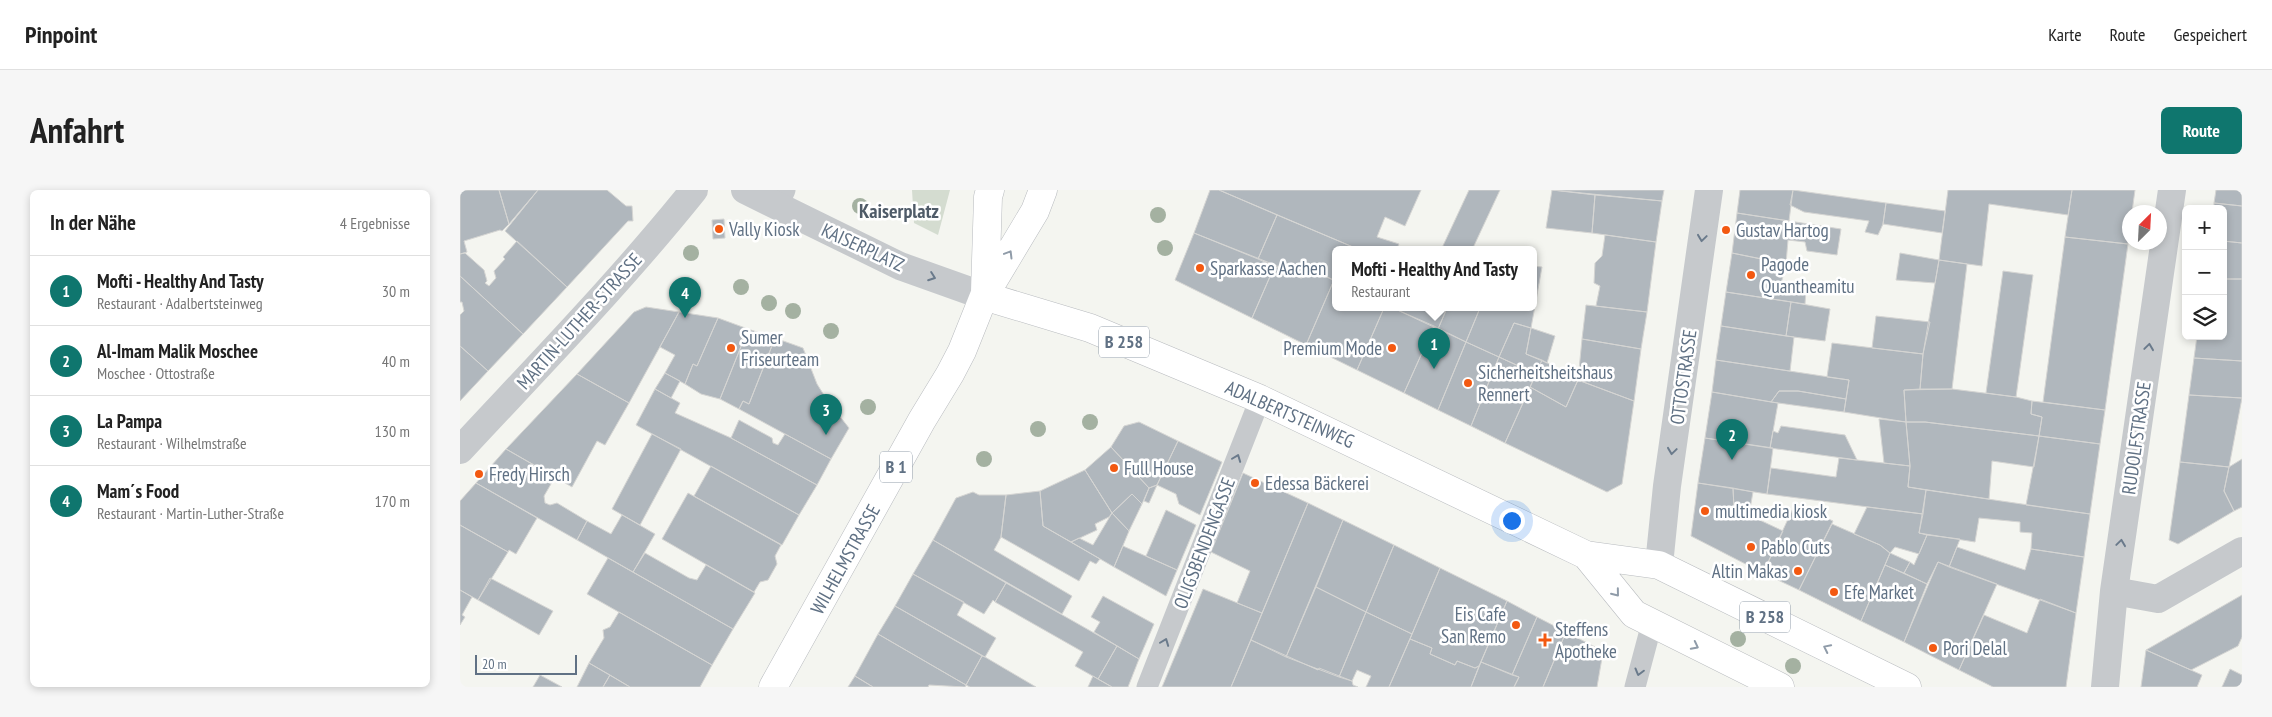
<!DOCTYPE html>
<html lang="de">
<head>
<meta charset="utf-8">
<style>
  :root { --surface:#fff; --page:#f6f6f6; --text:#222; --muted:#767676; --line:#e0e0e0; --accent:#0f766e }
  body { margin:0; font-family:"PT Sans Narrow",sans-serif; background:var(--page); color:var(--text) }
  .controls { position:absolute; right:15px; top:15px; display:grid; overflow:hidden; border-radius:8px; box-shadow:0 2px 8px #0003 }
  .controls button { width:45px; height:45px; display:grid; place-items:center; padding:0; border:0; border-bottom:1px solid var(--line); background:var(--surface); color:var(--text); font:25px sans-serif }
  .compass { position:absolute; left:1662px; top:15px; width:45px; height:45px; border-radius:50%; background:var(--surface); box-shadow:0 2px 8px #0003; rotate:24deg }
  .scale { position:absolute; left:15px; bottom:12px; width:102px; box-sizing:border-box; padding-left:5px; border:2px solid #607184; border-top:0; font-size:14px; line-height:18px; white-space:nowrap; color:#607184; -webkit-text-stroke:4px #fff; paint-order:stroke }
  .you { position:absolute; left:1051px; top:330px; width:18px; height:18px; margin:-12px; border:4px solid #fff; border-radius:50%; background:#1a73e8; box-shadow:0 0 0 8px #1a73e833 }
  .badge { display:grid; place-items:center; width:32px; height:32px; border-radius:50%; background:var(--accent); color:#fff; font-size:16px; font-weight:700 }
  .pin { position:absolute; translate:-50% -41px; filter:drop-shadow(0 1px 2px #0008) }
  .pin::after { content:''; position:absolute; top:26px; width:18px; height:15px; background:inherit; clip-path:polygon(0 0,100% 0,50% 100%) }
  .popup { position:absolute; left:872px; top:56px; width:205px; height:65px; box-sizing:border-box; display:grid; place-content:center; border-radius:8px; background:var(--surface); filter:drop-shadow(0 1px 4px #0005); font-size:16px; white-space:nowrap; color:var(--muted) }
  .popup b { font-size:19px; color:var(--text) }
  .popup::after { content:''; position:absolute; left:50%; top:100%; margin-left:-10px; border:10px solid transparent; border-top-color:var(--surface) }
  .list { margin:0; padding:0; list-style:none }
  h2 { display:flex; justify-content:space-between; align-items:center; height:65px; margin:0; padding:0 20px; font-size:21px }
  h2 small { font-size:16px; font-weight:400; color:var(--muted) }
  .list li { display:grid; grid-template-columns:32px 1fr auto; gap:15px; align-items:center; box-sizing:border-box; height:70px; padding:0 20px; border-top:1px solid var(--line) }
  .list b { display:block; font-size:19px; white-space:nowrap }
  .list p { margin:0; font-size:16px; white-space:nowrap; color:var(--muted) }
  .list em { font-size:16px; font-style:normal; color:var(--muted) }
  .icon { flex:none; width:28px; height:28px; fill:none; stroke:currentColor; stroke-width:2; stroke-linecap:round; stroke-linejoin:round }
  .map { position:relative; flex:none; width:1782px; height:497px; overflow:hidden; border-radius:8px }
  header { display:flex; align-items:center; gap:30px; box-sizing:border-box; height:70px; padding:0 25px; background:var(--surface); border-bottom:1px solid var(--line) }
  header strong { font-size:24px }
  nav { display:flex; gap:28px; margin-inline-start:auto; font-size:18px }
  .intro { display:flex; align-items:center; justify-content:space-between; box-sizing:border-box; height:120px; padding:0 30px }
  h1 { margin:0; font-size:35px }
  .button { padding:12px 22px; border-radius:8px; background:var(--accent); color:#fff; font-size:18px; font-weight:700 }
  main { display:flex; gap:30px; padding:0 30px }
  aside { flex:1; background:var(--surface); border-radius:8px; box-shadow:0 2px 8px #0003 }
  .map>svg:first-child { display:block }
  .green { fill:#d4dcd0 }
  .building { fill:#b0b7bd; stroke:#d5d5d3 }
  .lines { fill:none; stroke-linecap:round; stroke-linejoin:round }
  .primary-casing { stroke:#b8bbbf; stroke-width:29 }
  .lane { stroke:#c6c9cc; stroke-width:21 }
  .street { stroke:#c6c9cc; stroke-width:28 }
  .primary { stroke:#fff; stroke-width:28 }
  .tree { fill:#a4b1a1 }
  .oneway { stroke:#6a7a8b }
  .oneway2 { stroke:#909ca9 }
  .poi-dot { fill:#f35911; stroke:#fff; stroke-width:2 }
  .labels { text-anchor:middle; stroke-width:5; stroke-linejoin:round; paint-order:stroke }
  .shield { fill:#fff; stroke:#909ca9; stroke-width:1 }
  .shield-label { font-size:18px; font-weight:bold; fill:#607184 }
  .poi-label { font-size:19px; fill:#607184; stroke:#fff; text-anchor:start }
  .street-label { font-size:19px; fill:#607184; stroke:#fff }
  .neighbourhood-label { font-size:20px; font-weight:bold; fill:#4f5b68; stroke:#fff }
</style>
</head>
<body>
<header>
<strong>Pinpoint</strong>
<nav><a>Karte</a><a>Route</a><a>Gespeichert</a></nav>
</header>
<div class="intro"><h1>Anfahrt</h1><a class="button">Route</a></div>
<main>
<aside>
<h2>In der Nähe<small>4 Ergebnisse</small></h2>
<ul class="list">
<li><span class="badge">1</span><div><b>Mofti - Healthy And Tasty</b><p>Restaurant · Adalbertsteinweg</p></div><em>30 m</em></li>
<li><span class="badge">2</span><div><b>Al-Imam Malik Moschee</b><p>Moschee · Ottostraße</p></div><em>40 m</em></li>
<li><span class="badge">3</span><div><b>La Pampa</b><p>Restaurant · Wilhelmstraße</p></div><em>130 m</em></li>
<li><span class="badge">4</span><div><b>Mam´s Food</b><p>Restaurant · Martin-Luther-Straße</p></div><em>170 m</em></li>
</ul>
</aside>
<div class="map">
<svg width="1782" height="497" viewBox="0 0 1782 497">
  <rect width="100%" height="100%" fill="#f4f5f0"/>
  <path class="green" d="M452,0H490L478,45L454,33Z"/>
  <path class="building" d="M0,0H39L49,34L42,41L40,40L4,51L7,62L0,64Z
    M39,0H78L49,34Z
    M78,0H147L166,16H172L173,31H168L107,97L45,41Z
    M750,0H759L817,25L798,69L734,43Z
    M759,0H961L945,36L925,27L917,47L939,54L936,60H900Z
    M1009,0H1040L1012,60H981Z
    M1092,0H1204L1202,11Z
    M1092,0L1135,5L1132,43L1086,38Z
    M1280,0H1333L1329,31L1277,23Z
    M1333,0L1426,13L1423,34L1418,45L1405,42L1409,31L1344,22L1330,15Z
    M1488,0H1612L1608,25L1529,14L1522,76L1479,70Z
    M1612,0H1675L1672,22H1670L1668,54L1605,47Z
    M1756,0H1782V16L1754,13Z
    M1135,5L1202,11L1196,52L1132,43Z
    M1426,13L1485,21L1482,43L1423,34Z
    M1754,13L1782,16V53L1763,51V19H1754Z
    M1277,23L1381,39L1377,65L1347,61L1345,52L1328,50L1326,74L1272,63Z
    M817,25L900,60H875V91L856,82L841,88L798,69Z
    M264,29L265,48L253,49L252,30Z
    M734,43L815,75L792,128L715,90Z
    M1145,45L1196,52L1187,122L1136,116L1140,96L1134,93L1135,73L1142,66Z
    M1605,47L1668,54L1645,220L1583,212Z
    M57,51L107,97L63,144L0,86V64L5,63L24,80L27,91L25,93L29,96L36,88L34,81L45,69L43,67Z
    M1763,51L1782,53V89H1763Z
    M1272,63L1326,74L1320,98L1346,101L1345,114L1266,102Z
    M1440,63L1479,70L1475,93L1436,90Z
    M1479,70L1507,74L1492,199H1460L1463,164Z
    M815,75L841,88L856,82L874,90L846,155L792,128Z
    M1073,76L1082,77L1071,138L1054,133L1039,167L1006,152L1020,118H1073Z
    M1543,81L1573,85L1556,207L1526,203Z
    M0,86L63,144L28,181L0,156V125L4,121L2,112H0Z
    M1763,89H1782V171L1734,168L1737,146H1763Z
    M874,90L875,118H924L897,180L846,155Z
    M1266,102L1331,112L1326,146L1261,136Z
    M1331,112L1370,119L1365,151L1326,146Z
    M1126,115L1187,122L1181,159L1122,149Z
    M186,117L219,122L169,213L117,184L174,122Z
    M924,118H933L974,136L944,203L897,180Z
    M933,118H987L978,139Z
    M987,118H1020L1006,152L978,139Z
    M219,122L258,128L237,176L233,174L225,194L205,183L215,165L200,157Z
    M1416,126L1470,132L1463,164L1412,158Z
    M258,128L288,139L260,209L241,204L225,194L233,174L237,176Z
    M1054,133L1071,138L1066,164L1082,170L1076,184L1039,167Z
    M974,136L1006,152L978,220L944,203Z
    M1261,136L1334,147L1330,181L1256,170Z
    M1071,138L1095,146L1087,173L1066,164Z
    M288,139L315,148L289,214L283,211L279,219L260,209Z
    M315,148L343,158L357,194L367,210L389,238L371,269L279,219L283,211L289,214Z
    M1122,149L1181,159L1174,211L1118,190Z
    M1006,152L1039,167L1011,236L978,220Z
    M1372,153L1463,164L1460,199L1444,200L1446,232L1384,222L1389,190L1367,187Z
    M0,156L28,181L0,211Z
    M1039,167L1076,184L1045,253L1011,236Z
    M1734,168L1782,171V208L1729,205Z
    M1082,170L1118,190L1106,217L1070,197Z
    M1256,170L1389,190L1386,209L1338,201H1319L1311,212L1252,202Z
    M205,183L220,191L211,208L195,199Z
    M117,184L169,213L145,255L137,251L112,297L46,259Z
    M1118,190L1174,211L1162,294L1147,302L1045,253L1070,197L1106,217Z
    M195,199L220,213L215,223L271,248L357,295L339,325L176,235Z
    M1492,199L1556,207L1572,211L1571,224L1582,227L1579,246L1465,232H1446L1444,200Z
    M1319,201H1338L1386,209L1384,222L1311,212Z
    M1252,202L1318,213L1310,258L1245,248Z
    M1729,205L1782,208L1769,277L1720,272Z
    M1572,211L1645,220L1640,254L1579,246L1582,227L1571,224Z
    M1419,229L1446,232L1450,276L1424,273Z
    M279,230L312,248L313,253L318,255L325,244L371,269L357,295L271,248Z
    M679,232L718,251L697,295L689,298L651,257L664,236Z
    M1446,232H1465L1579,246L1574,277L1532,271L1529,309L1448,297L1450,276Z
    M1321,236L1385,245L1397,270L1310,258L1313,241L1318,243Z
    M192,244L221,259L180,335L152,319Z
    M1579,246L1640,254L1630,324L1566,315Z
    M1245,248L1313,258L1307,304L1238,293Z
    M718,251L762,272L740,325L719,314L716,304L697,295Z
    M651,257L689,298L682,314L672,304L652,323L625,280Z
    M46,259L95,287L84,306L85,313L90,315L97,313L127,331L117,350L16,293Z
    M1379,268L1450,276L1448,297L1466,300L1463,324L1307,304L1311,278L1376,287Z
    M1782,269V317L1774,321L1764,301L1769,277Z
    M1720,272L1769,277L1764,301L1774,321L1718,354L1709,350Z
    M251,276L339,325L322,355L234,306Z
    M625,280L652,323L649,327L635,334L637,340L611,352L583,336L580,301Z
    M783,283L848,313L802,423L777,413L790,381L751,362Z
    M16,293L77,328L56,364L49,360L48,362L0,335V311Z
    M1238,293L1273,298L1274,318L1323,341L1303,383L1231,346Z
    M697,295L689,313L684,311L689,298Z
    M1273,298L1293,302L1289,325L1274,318Z
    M1466,300L1630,324L1624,367L1571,359L1572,343L1560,342V332L1519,328L1515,352L1459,343Z
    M580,301L583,336L640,369L636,374L630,371L619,391L541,347L546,305Z
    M513,302L519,305H546L541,347L534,360L612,406L602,424L473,350L496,308Z
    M228,303L321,355L315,366L317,374L308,390L300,392L294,402L202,349Z
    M672,304L682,314L669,341L652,323Z
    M848,313L883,330L826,467L791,450Z
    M1335,314L1373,331L1339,400L1303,383Z
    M1407,317L1463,324L1459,343L1467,345L1459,364L1435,357L1430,363L1420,355L1394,344Z
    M706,320L736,335L717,380L686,366Z
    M652,323L669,341L654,377L611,352L619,348L633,355Z
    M162,325L195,344L173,382L117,350L127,331L151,344Z
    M883,330L934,355L906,422L856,397Z
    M1372,334L1420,355L1430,363L1401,431L1339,400Z
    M0,335L48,362L18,410L0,400Z
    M1467,345L1500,349L1489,377L1478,372L1467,394L1444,383L1450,372L1454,375Z
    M473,350L546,393L535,412L533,410L524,424L453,384Z
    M934,355L980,378L952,444L906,422Z
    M663,356L717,380L706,406L654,377Z
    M1497,357L1565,380L1571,359L1624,367L1616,423L1489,377Z
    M185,363L229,388L237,390L246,375L295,403L273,439L173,382Z
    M1430,363L1450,372L1444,383L1425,375Z
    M148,368L273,439L252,475L127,404Z
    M1478,372L1537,394L1499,480L1444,452Z
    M1425,375L1467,394L1444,452L1401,431Z
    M980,378L1047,411L1019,476L1015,478L997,471L995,475L970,464L972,458L950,449Z
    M453,384L504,412L497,425L536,448L525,467L435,416Z
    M30,388L93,421L79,445L18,410Z
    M546,393L657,456L638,489L615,476L623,462L535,412Z
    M856,397L906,422L879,487L826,467Z
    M743,399L802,423L771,497H702Z
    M0,400L12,407L2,425L5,427L0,435Z
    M1782,405V447L1778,456L1731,480L1686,460Z
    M643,406L694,434L679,469L634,442L640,432L631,427Z
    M1580,409L1616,423L1606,497H1533L1499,480L1524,425L1567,443Z
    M1047,411L1077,427L1052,485L1021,472Z
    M435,416L522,466L506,495L418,444Z
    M159,422L252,475L240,497H170L129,473L144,448L143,440L150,437Z
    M906,422L952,444L929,497H906L911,486L897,480L892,491L879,487Z
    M1077,427L1106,442L1083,497H1054L1059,487L1052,485Z
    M1106,442L1137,458L1142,468L1137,497H1083Z
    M418,444L506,495L505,497L469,495L468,497H413L395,486Z
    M950,449L972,458L970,464L995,475L997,471L1015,478L1019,476L1011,497H929Z
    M791,450L858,480L859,478L892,491L893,495L898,497H771Z
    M657,456L679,469L668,497H652L638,489Z
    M1686,460L1742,485L1737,497H1681Z
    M522,466L525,467L576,497H510L506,495Z
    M1021,472L1059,487L1054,497H1011Z
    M129,473L150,485L143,497H117Z
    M1770,479L1782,485V497H1762Z
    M80,485L102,497H73Z
    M150,485L170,497H143Z
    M395,486L413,497H388Z
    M633,486L638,489L652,497H628Z"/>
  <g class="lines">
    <defs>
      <path id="primary" d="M525,102L528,7L530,0
        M524,106L630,138L800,209L1126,365L1199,375L1447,497
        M1126,365L1174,424L1320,497
        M313,497L462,230L490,184L502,161L524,106L575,21L583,0"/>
    </defs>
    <use href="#primary" class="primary-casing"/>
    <path class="lane" d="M318,16L325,0
      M687,497L800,209
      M1175,497L1192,433"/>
    <path class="street" d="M285,0L440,76L524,106
      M0,260C79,175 161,91 234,0
      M1199,375L1207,296L1249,0
      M1654,401L1698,409L1782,361
      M1645,497L1654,401L1712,0"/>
    <use href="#primary" class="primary"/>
  </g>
  <g class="tree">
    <circle cx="400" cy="16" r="8"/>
    <circle cx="698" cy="25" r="8"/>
    <circle cx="705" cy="58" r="8"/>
    <circle cx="231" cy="63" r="8"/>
    <circle cx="281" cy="97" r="8"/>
    <circle cx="309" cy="113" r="8"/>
    <circle cx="333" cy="121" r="8"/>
    <circle cx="371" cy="141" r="8"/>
    <circle cx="408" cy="217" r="8"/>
    <circle cx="630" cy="232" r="8"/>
    <circle cx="578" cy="239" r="8"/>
    <circle cx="524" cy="269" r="8"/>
    <circle cx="1278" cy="449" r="8"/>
    <circle cx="1333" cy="476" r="8"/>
  </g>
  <defs><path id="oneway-chevron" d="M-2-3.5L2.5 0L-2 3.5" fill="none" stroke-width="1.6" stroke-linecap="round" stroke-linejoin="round" transform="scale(1.25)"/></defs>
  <g class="oneway">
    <use href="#oneway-chevron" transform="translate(1242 48) rotate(98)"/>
    <use href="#oneway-chevron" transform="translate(472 87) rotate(20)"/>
    <use href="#oneway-chevron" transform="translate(1689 157) rotate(-82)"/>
    <use href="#oneway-chevron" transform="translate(1212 261) rotate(98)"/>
    <use href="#oneway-chevron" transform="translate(777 268) rotate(-69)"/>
    <use href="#oneway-chevron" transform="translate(1661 353) rotate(-82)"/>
    <use href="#oneway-chevron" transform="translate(705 452) rotate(-69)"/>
    <use href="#oneway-chevron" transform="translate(1179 482) rotate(105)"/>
  </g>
  <g class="oneway2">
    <use href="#oneway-chevron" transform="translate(549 64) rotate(-59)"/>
    <use href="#oneway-chevron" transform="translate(1156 403) rotate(51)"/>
    <use href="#oneway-chevron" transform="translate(1235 456) rotate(27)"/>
    <use href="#oneway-chevron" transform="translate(1367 458) rotate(-154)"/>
  </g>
  <g class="poi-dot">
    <circle cx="259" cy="39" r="5"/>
    <circle cx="1266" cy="40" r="5"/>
    <circle cx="740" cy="78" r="5"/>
    <circle cx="1291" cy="85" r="5"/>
    <circle cx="271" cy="158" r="5"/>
    <circle cx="932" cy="158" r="5"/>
    <circle cx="1008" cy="193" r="5"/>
    <circle cx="654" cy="278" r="5"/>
    <circle cx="19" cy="284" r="5"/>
    <circle cx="795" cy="293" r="5"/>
    <circle cx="1245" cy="321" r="5"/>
    <circle cx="1291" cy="357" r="5"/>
    <circle cx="1338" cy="381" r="5"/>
    <circle cx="1374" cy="402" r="5"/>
    <circle cx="1056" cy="435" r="5"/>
    <path d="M1082.5 442.5h5v5h5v5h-5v5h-5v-5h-5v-5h5z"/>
    <circle cx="1473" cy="458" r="5"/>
  </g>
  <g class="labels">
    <g class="shield">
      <rect x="639" y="136.5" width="50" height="31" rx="4"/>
      <rect x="420" y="261.5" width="32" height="31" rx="4"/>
      <rect x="1280" y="411.5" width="50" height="31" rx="4"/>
    </g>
    <g class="shield-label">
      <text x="664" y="158">B 258</text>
      <text x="436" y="283">B 1</text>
      <text x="1305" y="433">B 258</text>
    </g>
    <g class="poi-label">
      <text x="269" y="46">Vally Kiosk</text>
      <text x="1276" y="47">Gustav Hartog</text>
      <text x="1301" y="81">Pagode<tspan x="1301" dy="22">Quantheamitu</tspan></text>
      <text x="750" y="85">Sparkasse Aachen</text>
      <text x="281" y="154">Sumer<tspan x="281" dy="22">Friseurteam</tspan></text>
      <text x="922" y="165" text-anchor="end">Premium Mode</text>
      <text x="1018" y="189">Sicherheitsheitshaus<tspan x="1018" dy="22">Rennert</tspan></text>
      <text x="664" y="285">Full House</text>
      <text x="29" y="291">Fredy Hirsch</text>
      <text x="805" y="300">Edessa Bäckerei</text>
      <text x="1255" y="328">multimedia kiosk</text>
      <text x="1301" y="364">Pablo Cuts</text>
      <text x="1328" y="388" text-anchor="end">Altin Makas</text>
      <text x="1384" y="409">Efe Market</text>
      <text x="1046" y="431" text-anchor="end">Eis Cafe<tspan x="1046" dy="22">San Remo</tspan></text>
      <text x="1095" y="446">Steffens<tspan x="1095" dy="22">Apotheke</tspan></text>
      <text x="1483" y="465">Pori Delal</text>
    </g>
    <g class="street-label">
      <text transform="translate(403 57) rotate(25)" y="7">KAISERPLATZ</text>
      <text transform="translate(119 131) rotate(-48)" y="7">MARTIN-LUTHER-STRASSE</text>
      <text transform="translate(1223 187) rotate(-82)" y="7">OTTOSTRASSE</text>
      <text transform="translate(830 224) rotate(24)" y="7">ADALBERTSTEINWEG</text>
      <text transform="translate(1676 248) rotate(-82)" y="7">RUDOLFSTRASSE</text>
      <text transform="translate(744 353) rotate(-69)" y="7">OLIGSBENDENGASSE</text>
      <text transform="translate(385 369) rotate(-61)" y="7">WILHELMSTRASSE</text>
    </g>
    <g class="neighbourhood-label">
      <text x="439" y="28">Kaiserplatz</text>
    </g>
  </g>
</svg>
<div class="controls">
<button>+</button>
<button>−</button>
<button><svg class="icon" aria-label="layers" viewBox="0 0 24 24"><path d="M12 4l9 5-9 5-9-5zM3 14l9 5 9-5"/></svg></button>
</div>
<svg class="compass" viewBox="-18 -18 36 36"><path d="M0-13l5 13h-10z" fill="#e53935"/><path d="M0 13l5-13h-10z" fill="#767676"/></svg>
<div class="scale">20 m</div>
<div class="you"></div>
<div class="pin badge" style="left:974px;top:179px">1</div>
<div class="popup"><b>Mofti - Healthy And Tasty</b>Restaurant</div>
<div class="pin badge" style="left:1272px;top:270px">2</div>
<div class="pin badge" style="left:366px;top:245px">3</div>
<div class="pin badge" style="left:225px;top:128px">4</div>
</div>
</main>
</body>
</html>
